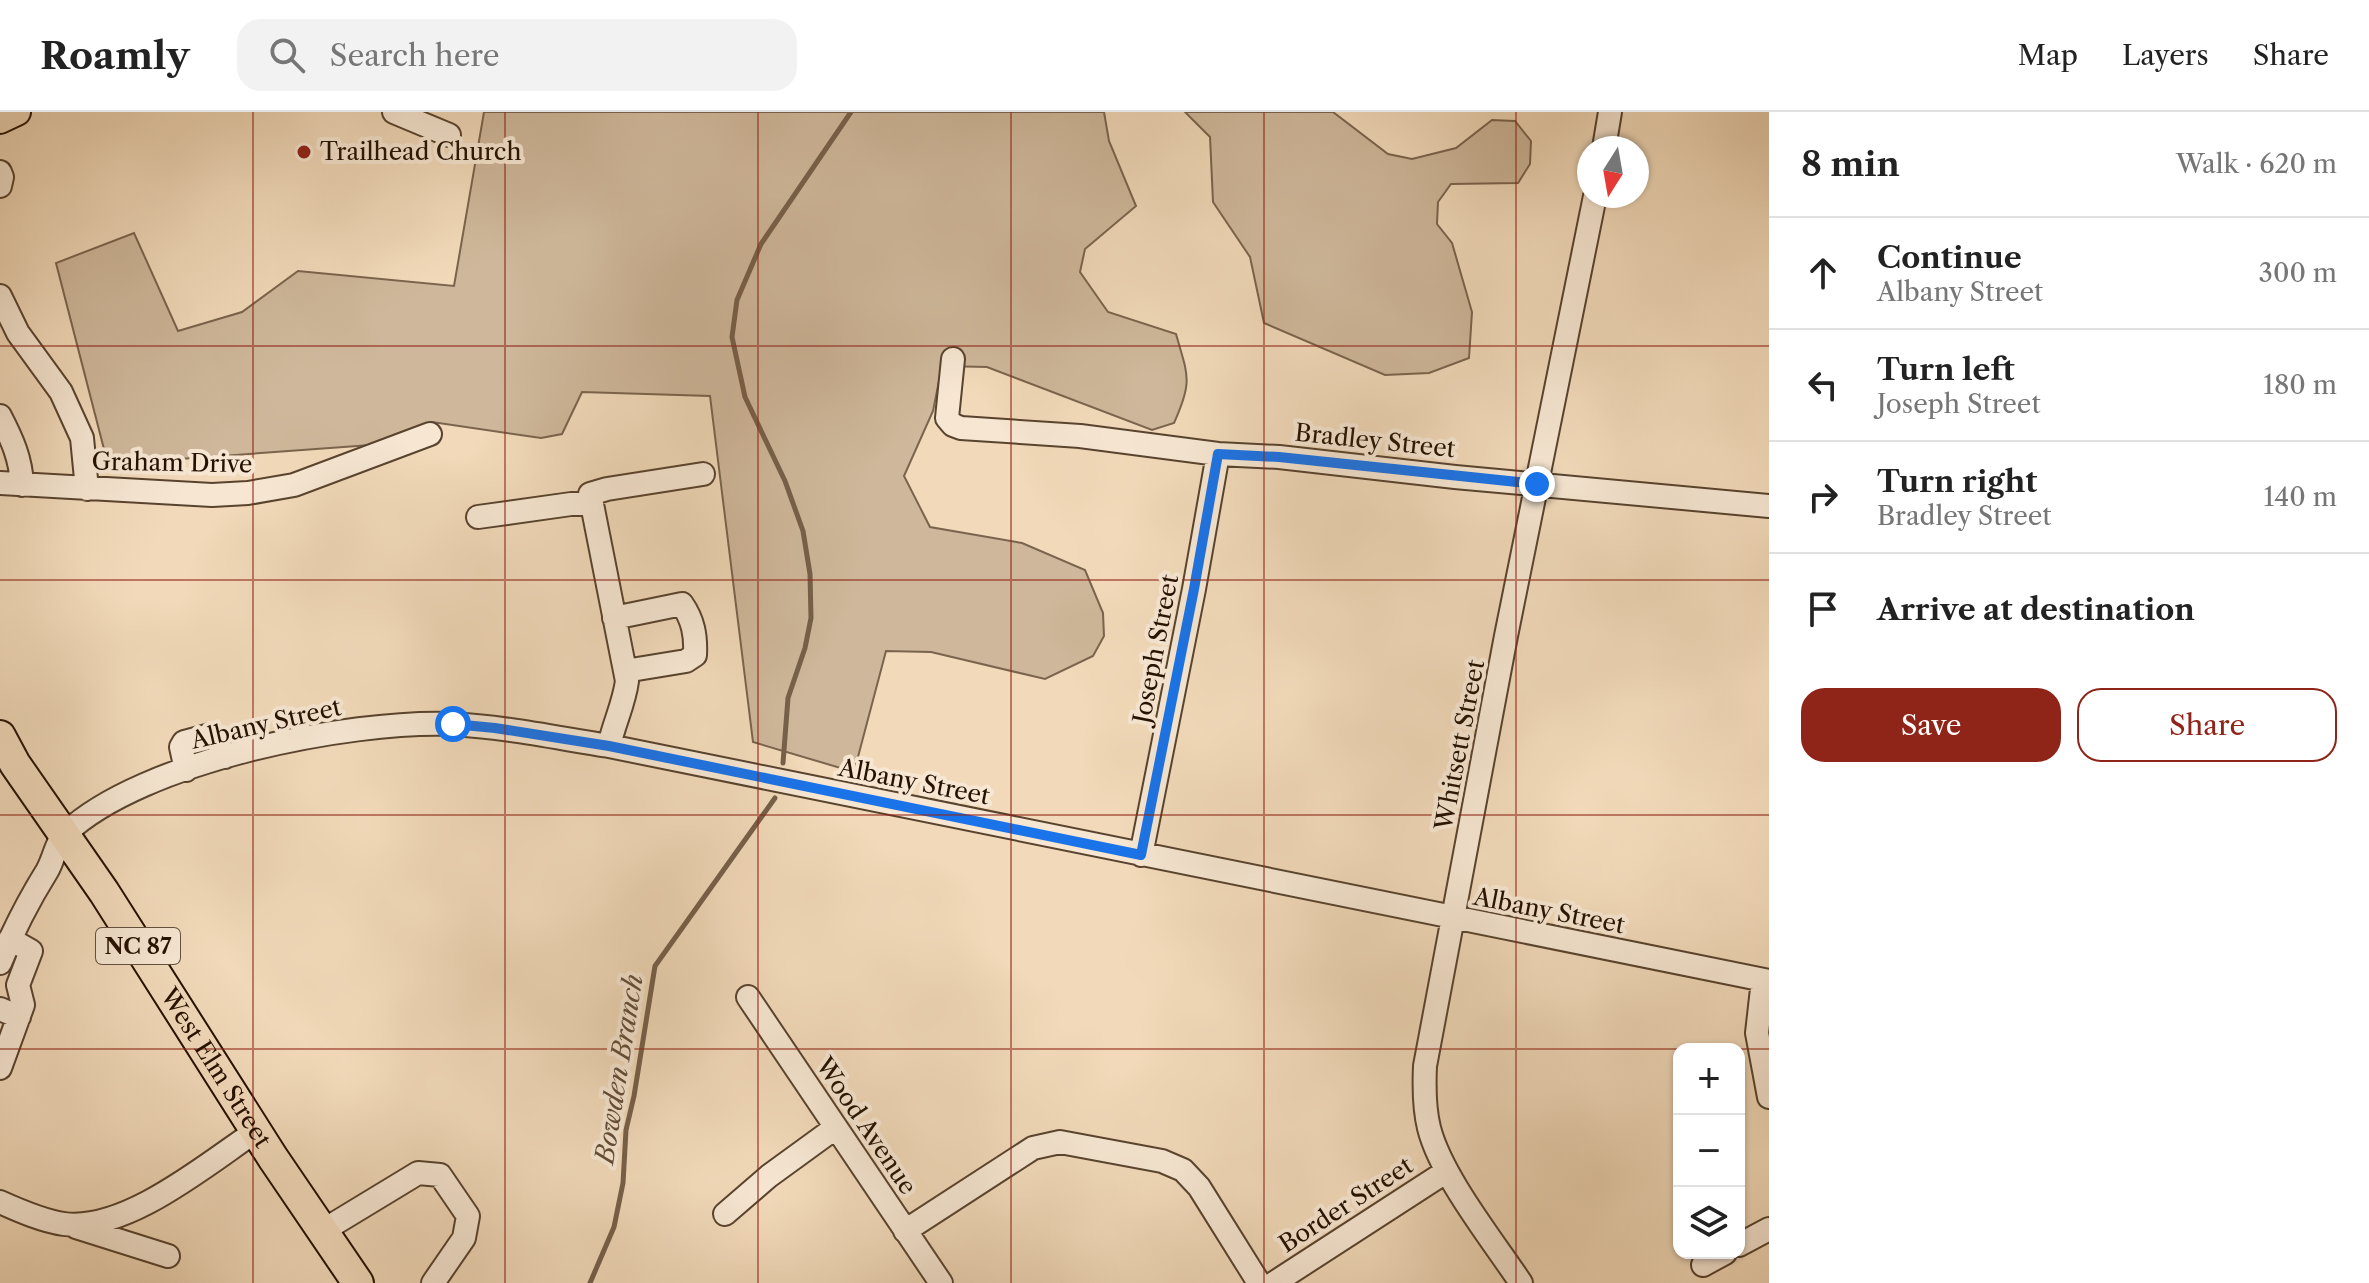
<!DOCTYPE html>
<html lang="en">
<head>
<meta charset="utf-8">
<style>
  :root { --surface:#fff; --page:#f2f2f2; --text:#222; --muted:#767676; --line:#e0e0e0; --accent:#8f2418 }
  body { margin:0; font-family:"Libre Caslon Text",serif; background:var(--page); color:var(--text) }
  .controls { position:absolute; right:24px; bottom:24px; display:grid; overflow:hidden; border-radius:16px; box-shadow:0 2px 6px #0004 }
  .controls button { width:72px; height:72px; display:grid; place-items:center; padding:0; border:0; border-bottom:2px solid var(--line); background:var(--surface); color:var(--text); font:40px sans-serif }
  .compass { position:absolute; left:1577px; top:24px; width:72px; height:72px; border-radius:50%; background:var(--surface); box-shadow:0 2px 6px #0004; rotate:191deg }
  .stop { position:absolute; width:24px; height:24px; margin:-18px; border:6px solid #1a73e8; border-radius:50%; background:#fff }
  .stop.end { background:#1a73e8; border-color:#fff; box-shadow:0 2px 8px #0008 }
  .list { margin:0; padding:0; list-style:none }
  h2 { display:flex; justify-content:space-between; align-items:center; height:104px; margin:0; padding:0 32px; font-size:34px }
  h2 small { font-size:26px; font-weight:400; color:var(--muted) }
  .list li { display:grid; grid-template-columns:52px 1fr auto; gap:24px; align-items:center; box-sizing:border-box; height:112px; padding:0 32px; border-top:2px solid var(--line) }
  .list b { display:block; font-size:30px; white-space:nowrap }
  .list p { margin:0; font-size:26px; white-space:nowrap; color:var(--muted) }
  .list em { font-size:26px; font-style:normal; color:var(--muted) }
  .actions { display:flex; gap:16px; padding:24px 32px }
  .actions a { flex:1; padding:18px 0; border:2px solid var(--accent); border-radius:24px; text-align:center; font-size:28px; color:var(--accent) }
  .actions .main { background:var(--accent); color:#fff }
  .icon { flex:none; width:44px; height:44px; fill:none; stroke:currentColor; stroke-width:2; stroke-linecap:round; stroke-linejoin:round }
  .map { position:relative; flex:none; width:1769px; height:1171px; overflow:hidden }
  header { display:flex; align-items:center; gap:48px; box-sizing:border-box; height:112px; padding:0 40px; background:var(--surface); border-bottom:2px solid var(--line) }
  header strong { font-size:38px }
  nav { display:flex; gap:44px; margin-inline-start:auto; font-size:28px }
  .search { width:560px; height:72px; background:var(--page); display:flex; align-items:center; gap:20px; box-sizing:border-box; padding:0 28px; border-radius:24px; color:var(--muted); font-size:30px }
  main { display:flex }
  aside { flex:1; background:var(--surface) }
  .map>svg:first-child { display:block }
  .green { fill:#ceb79a; stroke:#7a644d; stroke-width:2 }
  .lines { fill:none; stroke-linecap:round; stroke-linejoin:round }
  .stream { stroke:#766049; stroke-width:5 }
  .minor-casing { stroke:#58432e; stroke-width:26 }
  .major-casing { stroke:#251100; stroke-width:30 }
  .highway-casing { stroke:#251100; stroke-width:34 }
  .minor { stroke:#f6e6d2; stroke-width:22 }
  .major { stroke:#f1d9b9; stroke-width:26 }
  .highway { stroke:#f1d9b9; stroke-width:30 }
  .route { stroke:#1a73e8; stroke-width:10 }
  .grid { fill:none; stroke:#8f2418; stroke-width:2; stroke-opacity:0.55 }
  .poi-dot { fill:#8f2418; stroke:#f6e6d2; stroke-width:3 }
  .labels { text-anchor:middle; stroke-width:8; stroke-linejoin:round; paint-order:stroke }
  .shield { fill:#f6e6d2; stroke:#64513f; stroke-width:2 }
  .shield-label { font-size:22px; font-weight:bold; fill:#251100 }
  .poi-label { font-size:24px; fill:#251100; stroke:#f6e6d2; text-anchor:start }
  .street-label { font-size:24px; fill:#251100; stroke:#f6e6d2 }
  .water-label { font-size:26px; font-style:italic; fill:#624c37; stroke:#f6e6d2 }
</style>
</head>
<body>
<header>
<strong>Roamly</strong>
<div class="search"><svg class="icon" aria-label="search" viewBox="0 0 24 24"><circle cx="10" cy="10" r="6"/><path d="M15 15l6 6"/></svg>Search here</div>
<nav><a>Map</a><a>Layers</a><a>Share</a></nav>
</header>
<main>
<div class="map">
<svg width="1769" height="1171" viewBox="0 0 1769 1171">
  <rect width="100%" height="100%" fill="#f1d9b9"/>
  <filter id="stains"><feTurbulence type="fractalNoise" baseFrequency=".0025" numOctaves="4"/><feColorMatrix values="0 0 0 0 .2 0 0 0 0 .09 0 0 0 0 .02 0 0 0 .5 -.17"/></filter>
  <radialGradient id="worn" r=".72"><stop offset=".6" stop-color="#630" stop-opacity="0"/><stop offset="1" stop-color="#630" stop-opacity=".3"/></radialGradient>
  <path class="green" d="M484,0H1104L1109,29L1136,94L1085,137L1080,160L1108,200L1176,222C1188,264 1193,269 1174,311L1152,318L987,255L942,254L933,299L904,364L930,415L1022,431L1085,458L1103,501L1104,524L1093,544L1045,567L931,540L886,539L854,660L753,630L710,284L582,280L562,322L541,326L432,310L371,333L124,351L105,341L56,151L134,121L178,219L242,200L298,159L454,174Z
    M1185,0H1333L1388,42L1412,47L1456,36L1492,8L1515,9L1531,29L1530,52L1518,71L1451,72L1438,90L1437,112L1452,131L1472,200L1469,246L1429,261L1385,263L1264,211L1250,145L1213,90L1210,25Z"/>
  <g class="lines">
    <path class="stream" d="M783,651L788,586L805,536L811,506L810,462L803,419L785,369L745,285L732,225L737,188L761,132L851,0
      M590,1171L614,1115L623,1071L626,1018L634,984L655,854L775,686"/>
    <defs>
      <path id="minor" d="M394,0L449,23
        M1604,36L1610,0
        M0,60L2,65L0,74
        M0,184L18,221L61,280L82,326L87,377
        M953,247L947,306L953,313L961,316L1080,324L1218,342L1279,345L1455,365L1769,394
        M0,304C12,327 21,347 22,373
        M0,371L212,383L248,381L294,373L430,322
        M478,405L571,392H591
        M614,506L682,492C693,508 696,523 695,543L686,549L625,559
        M609,634C614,611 624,592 627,569L590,382L607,377L703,362
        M186,658L181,635L184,630L210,623L216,626L225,645
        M1141,743L1194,477L1218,342
        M0,851C13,819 29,788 47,759C54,747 56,730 66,721C142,649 349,608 452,612C505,615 557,626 609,634L1769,869
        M1763,868L1757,921L1769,985
        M748,885L941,1171
        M0,897L19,905
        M0,956L23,893L18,873L31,839L10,827
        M0,1090C20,1099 43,1109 64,1112C126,1120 207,1052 256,1019
        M725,1102L769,1064L835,1016
        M76,1115L168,1144
        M324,1118L418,1061L440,1063L468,1104L464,1126L433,1171
        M905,1119L1033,1036L1060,1030L1162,1049L1183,1058L1199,1075L1259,1171
        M1739,1133L1769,1117
        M1703,1153L1725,1141
        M1274,1171L1447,1059
        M1521,1171C1493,1129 1441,1064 1429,1016C1424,996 1424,976 1425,954L1506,524L1595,84"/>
      <path id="major" d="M0,8L17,0"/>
      <g id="highway">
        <path id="s1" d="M0,624L15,652L104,780L273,1046L358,1171"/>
      </g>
    </defs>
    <use href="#minor" class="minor-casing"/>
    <use href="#major" class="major-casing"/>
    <use href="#highway" class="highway-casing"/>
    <use href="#minor" class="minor"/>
    <use href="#major" class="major"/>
    <use href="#highway" class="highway"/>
  </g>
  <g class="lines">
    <path class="route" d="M453,612L495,616L609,634L1141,743L1194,477L1218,342L1279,345L1537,372"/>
  </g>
  <path class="grid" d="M253,0V1171M505,0V1171M758,0V1171M1011,0V1171M1264,0V1171M1516,0V1171M0,234H1769M0,468H1769M0,703H1769M0,937H1769"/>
  <circle class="poi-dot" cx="304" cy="40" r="8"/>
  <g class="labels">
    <rect class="shield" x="96" y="816" width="84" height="36" rx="6"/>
    <g class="shield-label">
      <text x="138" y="842">NC 87</text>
    </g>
    <g class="poi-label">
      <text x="320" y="48">Trailhead Church</text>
    </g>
    <g class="street-label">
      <text transform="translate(1375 329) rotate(6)" y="8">Bradley Street</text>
      <text transform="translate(172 351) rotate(1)" y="8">Graham Drive</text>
      <text transform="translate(1156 537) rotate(-79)" y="8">Joseph Street</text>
      <text transform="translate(266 612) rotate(-13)" y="8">Albany Street</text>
      <text transform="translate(1460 633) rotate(-79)" y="8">Whitsett Street</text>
      <text transform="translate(914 670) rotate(11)" y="8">Albany Street</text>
      <text transform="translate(1549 799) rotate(11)" y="8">Albany Street</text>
      <text dy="8" stroke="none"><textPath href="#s1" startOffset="396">West Elm Street</textPath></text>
      <text transform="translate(866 1014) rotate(56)" y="8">Wood Avenue</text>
      <text transform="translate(1346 1093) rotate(-33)" y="8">Border Street</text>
    </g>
    <g class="water-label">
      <text transform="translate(619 957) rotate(-81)" y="9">Bowden Branch</text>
    </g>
  </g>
  <rect width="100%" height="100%" filter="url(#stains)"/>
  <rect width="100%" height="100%" fill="url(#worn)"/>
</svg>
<div class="controls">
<button>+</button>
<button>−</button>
<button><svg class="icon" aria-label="layers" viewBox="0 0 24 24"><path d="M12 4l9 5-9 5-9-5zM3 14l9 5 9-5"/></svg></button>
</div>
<svg class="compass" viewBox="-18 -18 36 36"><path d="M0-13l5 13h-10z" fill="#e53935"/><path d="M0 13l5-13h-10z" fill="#767676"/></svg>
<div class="stop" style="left:453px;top:612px"></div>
<div class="stop end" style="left:1537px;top:372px"></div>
</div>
<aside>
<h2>8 min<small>Walk · 620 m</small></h2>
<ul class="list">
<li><svg class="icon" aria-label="ahead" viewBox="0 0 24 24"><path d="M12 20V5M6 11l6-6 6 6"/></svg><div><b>Continue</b><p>Albany Street</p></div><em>300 m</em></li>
<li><svg class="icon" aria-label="left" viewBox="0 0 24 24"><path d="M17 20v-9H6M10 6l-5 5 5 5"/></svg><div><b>Turn left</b><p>Joseph Street</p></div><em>180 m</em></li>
<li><svg class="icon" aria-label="right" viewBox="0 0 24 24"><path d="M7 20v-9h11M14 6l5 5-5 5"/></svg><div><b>Turn right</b><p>Bradley Street</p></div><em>140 m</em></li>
<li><svg class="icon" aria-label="arrive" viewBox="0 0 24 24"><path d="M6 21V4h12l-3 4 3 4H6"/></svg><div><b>Arrive at destination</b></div></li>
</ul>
<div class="actions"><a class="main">Save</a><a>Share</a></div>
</aside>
</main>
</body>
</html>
